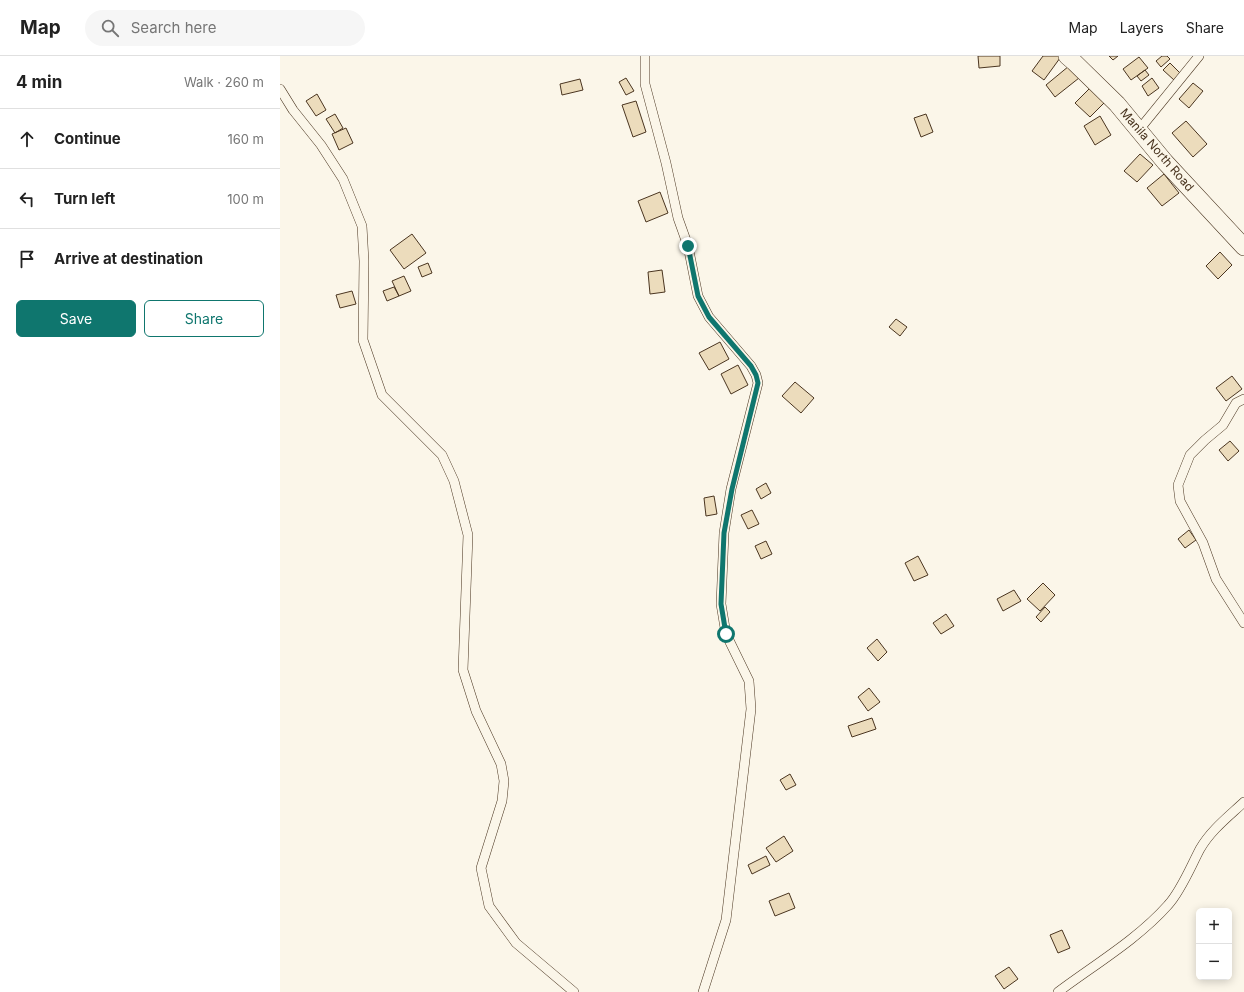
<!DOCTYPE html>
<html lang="en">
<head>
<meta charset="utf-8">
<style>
  :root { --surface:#fff; --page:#f6f6f6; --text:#222; --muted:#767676; --line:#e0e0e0; --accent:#0f766e }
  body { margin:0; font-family:Inter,sans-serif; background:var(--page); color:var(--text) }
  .controls { position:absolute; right:12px; bottom:12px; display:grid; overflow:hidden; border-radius:6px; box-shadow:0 2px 10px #0003 }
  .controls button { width:36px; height:36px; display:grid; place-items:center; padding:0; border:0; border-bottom:1px solid var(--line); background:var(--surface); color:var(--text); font:20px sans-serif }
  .stop { position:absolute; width:12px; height:12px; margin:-9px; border:3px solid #0f766e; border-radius:50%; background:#fff }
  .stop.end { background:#0f766e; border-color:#fff; box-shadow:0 1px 4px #0008 }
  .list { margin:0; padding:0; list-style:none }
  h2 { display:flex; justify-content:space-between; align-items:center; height:52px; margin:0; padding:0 16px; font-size:17px }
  h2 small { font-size:13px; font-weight:400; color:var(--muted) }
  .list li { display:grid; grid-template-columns:26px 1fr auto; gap:12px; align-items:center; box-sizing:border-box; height:60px; padding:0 16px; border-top:1px solid var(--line) }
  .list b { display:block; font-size:15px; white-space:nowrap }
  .list em { font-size:13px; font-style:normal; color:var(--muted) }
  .actions { display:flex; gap:8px; padding:12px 16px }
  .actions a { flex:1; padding:9px 0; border:1px solid var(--accent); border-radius:6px; text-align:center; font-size:14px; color:var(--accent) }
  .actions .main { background:var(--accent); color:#fff }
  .icon { flex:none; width:22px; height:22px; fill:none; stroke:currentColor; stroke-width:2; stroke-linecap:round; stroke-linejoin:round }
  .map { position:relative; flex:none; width:964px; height:936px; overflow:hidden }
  header { display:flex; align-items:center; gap:24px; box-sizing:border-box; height:56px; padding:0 20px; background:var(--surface); border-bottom:1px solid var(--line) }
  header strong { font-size:19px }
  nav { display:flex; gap:22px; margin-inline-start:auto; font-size:14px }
  .search { width:280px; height:36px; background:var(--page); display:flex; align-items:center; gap:10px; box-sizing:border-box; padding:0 14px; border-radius:22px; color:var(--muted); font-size:15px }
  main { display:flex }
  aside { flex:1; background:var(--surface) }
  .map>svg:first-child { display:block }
  .building { fill:#ecdcbc; stroke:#4a3520 }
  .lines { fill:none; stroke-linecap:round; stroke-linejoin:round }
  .street-casing { stroke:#4a3520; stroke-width:10 }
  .highway-casing { stroke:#4a3520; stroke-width:18 }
  .street { stroke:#fbf6e9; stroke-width:9 }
  .highway { stroke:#fbf6e9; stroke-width:17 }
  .route { stroke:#0f766e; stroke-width:5 }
  .labels { text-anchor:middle; stroke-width:3; stroke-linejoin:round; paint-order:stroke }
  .street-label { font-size:12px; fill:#4a3520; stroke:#fbf6e9 }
</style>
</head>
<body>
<header>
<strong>Map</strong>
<div class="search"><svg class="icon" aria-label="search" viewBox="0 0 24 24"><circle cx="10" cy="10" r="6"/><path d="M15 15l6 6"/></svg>Search here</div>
<nav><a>Map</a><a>Layers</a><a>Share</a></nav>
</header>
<main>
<aside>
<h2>4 min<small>Walk · 260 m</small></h2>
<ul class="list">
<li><svg class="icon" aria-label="ahead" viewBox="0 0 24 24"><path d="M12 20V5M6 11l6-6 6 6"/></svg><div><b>Continue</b></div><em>160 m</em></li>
<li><svg class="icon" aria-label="left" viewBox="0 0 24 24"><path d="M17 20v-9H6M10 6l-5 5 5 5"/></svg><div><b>Turn left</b></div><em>100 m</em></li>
<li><svg class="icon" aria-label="arrive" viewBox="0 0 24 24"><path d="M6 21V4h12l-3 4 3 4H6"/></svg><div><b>Arrive at destination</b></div></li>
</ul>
<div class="actions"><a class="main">Save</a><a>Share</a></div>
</aside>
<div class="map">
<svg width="964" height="936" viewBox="0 0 964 936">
  <rect width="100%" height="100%" fill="#fbf6e9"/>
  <path class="building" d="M698,0H720V10L699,12Z
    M763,0H778L780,2L764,24L752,15Z
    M829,0H838L833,4Z
    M882,0H887L890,3L881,11L876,5Z
    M859,1L868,12L851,24L843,13Z
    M890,7L900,17L894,24L883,14Z
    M789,10L799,22L775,41L766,29Z
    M865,14L869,19L861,25L857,20Z
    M346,22L354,35L346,39L339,26Z
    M872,22L879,32L868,40L862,30Z
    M300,23L303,34L282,39L280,28Z
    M913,27L923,35L909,52L899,43Z
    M810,32L825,46L810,61L795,47Z
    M37,38L46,54L36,60L26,45Z
    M356,45L366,76L353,81L342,49Z
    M55,58L63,72L55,77L46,63Z
    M646,58L653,76L641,81L634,62Z
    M820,60L831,79L815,89L804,70Z
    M906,65L927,88L913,101L892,77Z
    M66,72L73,87L59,94L52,78Z
    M860,98L873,109L857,126L844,115Z
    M884,118L899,137L882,150L867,132Z
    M380,136L388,157L366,166L358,145Z
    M132,178L146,197L124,213L110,194Z
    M940,196L952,209L938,223L926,210Z
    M148,207L152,217L142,221L138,211Z
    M382,214L385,236L370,238L368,216Z
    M124,220L131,235L119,240L112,225Z
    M114,231L119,240L107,245L103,235Z
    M72,235L76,248L60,252L56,239Z
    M616,263L627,271L620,280L609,271Z
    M440,286L449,303L429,314L419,297Z
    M458,309L468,329L451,338L441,318Z
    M952,320L962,333L946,345L936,332Z
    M515,326L534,342L521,357L502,340Z
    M950,385L959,395L948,405L939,394Z
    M486,427L491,437L481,443L476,433Z
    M434,440L437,458L426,460L424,442Z
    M472,454L479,468L468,473L461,459Z
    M909,474L916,484L905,492L898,483Z
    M486,485L492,498L481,503L475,490Z
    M638,500L648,519L634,525L625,507Z
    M763,527L775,539L760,555L747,543Z
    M734,534L741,545L723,555L717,543Z
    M765,551L770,556L761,566L756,561Z
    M666,558L674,570L661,578L653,567Z
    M597,583L607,596L598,605L587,592Z
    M589,632L600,646L588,655L578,641Z
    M592,662L596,673L572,681L568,670Z
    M510,718L516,729L506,734L500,724Z
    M504,780L513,795L496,806L486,792Z
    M486,800L490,809L472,818L468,809Z
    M509,837L515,852L495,860L489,845Z
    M782,874L790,892L778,897L770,879Z
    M729,911L738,923L724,933L715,920Z"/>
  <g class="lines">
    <defs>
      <path id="street" d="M365,0V28L386,107L398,162L408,190L418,240L429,261L471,310L476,319L478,327L451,433L444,477L441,548L446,578L469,625L471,653L446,864L423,936
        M0,33L13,54L41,89L63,123L82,170L84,205L83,284L102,339L162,399L174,425L188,479L183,614L196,655L221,708L224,725L222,745L201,812L209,850L236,887L294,936
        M858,75L919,0
        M964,343L956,347L943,369L925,384L910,399L898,429L900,445L923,487L936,523L964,567
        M778,936C814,909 858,883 888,849C901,835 911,810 920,793C931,774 948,761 964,746"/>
      <path id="highway" d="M787,0L794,6L837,48L885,106L964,191"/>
    </defs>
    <use href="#street" class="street-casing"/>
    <use href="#highway" class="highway-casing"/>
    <use href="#street" class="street"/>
    <use href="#highway" class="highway"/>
  </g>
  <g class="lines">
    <path class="route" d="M408,190L418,240L429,261L471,310L476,319L478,327L452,433L444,477L441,548L446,578"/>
  </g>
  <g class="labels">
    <g class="street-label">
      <text transform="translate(877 94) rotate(49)" y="4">Manila North Road</text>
    </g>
  </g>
</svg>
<div class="controls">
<button>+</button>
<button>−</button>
</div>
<div class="stop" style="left:446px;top:578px"></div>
<div class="stop end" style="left:408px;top:190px"></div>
</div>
</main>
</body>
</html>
